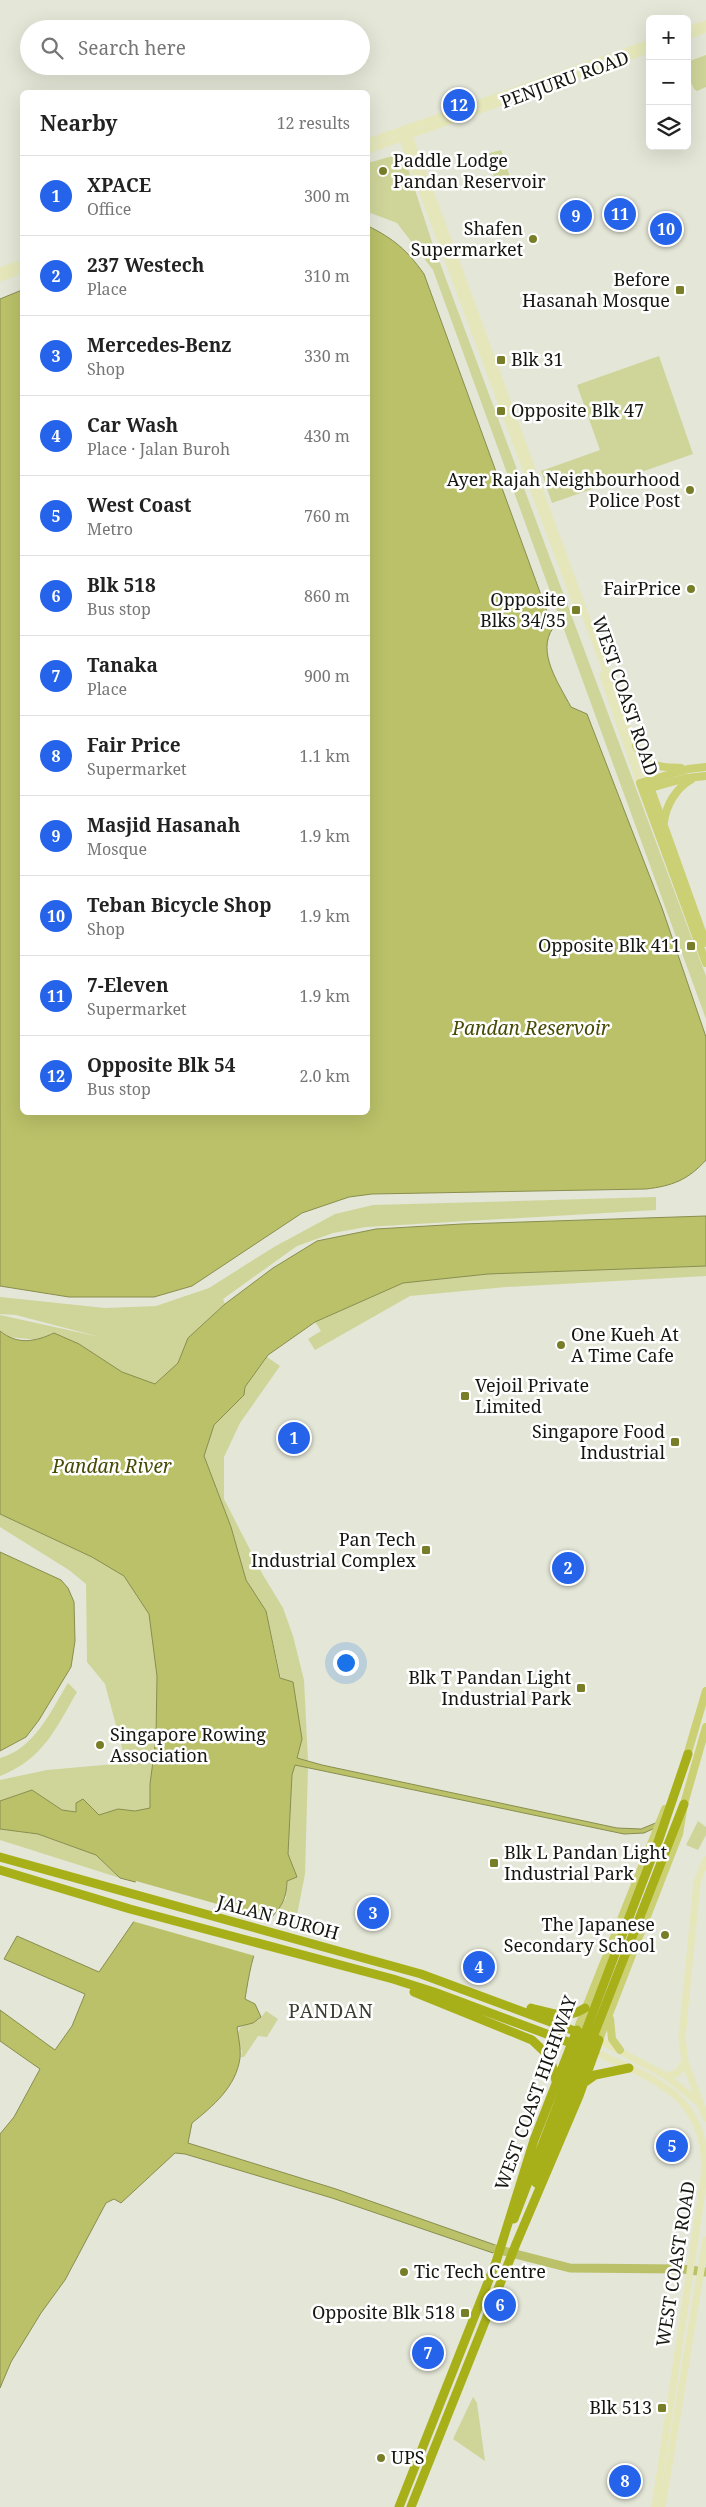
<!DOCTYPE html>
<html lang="en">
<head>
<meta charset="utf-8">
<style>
  :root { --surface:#fff; --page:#f6f6f6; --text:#222; --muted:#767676; --line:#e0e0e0; --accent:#2563eb }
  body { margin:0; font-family:"Noto Serif",serif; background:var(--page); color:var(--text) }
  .controls { position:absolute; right:15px; top:15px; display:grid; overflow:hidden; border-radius:8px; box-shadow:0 5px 20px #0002 }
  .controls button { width:45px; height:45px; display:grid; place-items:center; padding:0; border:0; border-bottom:1px solid var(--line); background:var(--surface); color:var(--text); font:25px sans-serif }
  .you { position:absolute; left:345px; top:1662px; width:18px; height:18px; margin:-12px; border:4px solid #fff; border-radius:50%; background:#1a73e8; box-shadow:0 0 0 8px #1a73e833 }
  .badge { display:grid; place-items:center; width:32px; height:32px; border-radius:50%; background:var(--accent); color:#fff; font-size:16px; font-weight:700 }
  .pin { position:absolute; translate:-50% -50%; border:2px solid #fff; box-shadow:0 1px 5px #0006 }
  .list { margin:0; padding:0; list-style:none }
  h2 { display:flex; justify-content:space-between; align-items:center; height:65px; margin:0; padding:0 20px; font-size:21px }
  h2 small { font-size:16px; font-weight:400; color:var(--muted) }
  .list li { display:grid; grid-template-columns:32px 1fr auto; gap:15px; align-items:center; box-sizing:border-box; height:80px; padding:0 20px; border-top:1px solid var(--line) }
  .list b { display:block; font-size:19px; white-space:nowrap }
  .list p { margin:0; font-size:16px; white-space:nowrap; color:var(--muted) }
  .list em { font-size:16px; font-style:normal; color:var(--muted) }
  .icon { flex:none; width:28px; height:28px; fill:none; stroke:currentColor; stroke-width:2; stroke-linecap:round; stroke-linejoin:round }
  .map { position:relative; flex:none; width:706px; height:2507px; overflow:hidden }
  .search { position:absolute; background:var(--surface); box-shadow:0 5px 20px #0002; left:20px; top:20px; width:350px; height:55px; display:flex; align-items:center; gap:12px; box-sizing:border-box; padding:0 18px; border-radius:28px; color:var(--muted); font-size:19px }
  .panel { position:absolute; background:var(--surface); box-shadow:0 5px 20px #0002; left:20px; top:90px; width:350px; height:1025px; border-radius:8px }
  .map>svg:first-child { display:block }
  .green { fill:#cfd599 }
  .water { fill:#bac168; stroke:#898e4e }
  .pier { fill:#e4e6d7 }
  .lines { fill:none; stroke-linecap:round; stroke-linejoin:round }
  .river { stroke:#bac168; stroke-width:9 }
  .secondary { stroke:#e5e7ba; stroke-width:7 }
  .primary { stroke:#cbd075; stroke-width:8 }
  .highway { stroke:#a8b019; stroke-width:9 }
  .poi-dot { fill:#787e28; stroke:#fff; stroke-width:2 }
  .labels { text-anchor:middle; stroke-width:5; stroke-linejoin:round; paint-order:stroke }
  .street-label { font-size:18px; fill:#161611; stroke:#fff }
  .poi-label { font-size:18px; fill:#161611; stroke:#fff; text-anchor:end }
  .water-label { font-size:19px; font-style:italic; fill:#474a03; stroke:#fff }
  .neighbourhood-label { font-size:19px; letter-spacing:1px; fill:#3d3e32; stroke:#fff }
</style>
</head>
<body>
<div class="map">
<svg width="706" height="2507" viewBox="0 0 706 2507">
  <rect width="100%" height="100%" fill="#e4e6d7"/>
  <path class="green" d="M706,55V87L697,91L694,89L687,73V62Z
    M501,150L510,177L496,182L486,154Z
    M403,153L431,239L706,976V1019L433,270L397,223L368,212V163Z
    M659,356L693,454L552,503L541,471L600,450L577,385Z
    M656,1197V1210L366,1227L333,1233L297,1246L223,1299L225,1304L188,1338L178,1363L155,1384L122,1372L79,1344L8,1337L0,1331V1315L100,1337L16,1315L0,1314V1297L105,1308L156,1306L209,1288L274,1247L335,1214L373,1205Z
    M706,1266V1276L506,1287L410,1296L315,1350L308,1339L321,1331L315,1322L403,1283L488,1274Z
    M267,1357L280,1366L240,1423L224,1457V1499L263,1575L283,1608L293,1636L304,1680L308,1761L297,1758L293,1682L281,1678L266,1611L246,1580L231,1527L204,1456L214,1425L244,1395L245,1387Z
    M0,1514L92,1557L124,1576L149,1614L157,1676L156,1738L150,1784V1808L135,1811L118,1809L99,1815L62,1810L32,1790L0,1801V1780L47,1770L126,1763L105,1684L87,1662L86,1584L69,1570L0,1527Z
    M68,1683L77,1692C55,1730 43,1759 0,1776V1758C34,1749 51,1711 68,1683Z
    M295,1765L308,1767L305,1874L297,1915L289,1918L276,1913L286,1898L287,1881L297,1877L288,1854L292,1775Z
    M698,1821L706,1827V1835L698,1850L686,1845Z
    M0,1829L38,1834L96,1855L120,1878L0,1840Z
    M266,2011L278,2019L267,2037L258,2036L244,2057H241L242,2051L236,2045L234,2039L241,2027L259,2020Z
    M473,2397L477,2403L485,2461L453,2439Z"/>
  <path class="water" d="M368,226C394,239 407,250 424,274L553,628C536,652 559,684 571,707L587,714L662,908L706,1037V1160C688,1180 672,1186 646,1189L372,1194L349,1197L302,1213L192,1286L154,1297H69L0,1286V299L22,290V1112H368Z
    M706,1216V1266L488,1274L403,1283L315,1322L268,1355L245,1387L244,1395L214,1425L204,1456L231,1527L246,1580L266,1611L280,1678L293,1682L302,1739L297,1758L322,1765L617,1828L641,1829L658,1822L657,1827L644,1833L624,1834L295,1765L292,1775L288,1854L297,1877L287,1881C286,1911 273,1909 263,1932C252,1954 249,1975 245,1999L255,2004L261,2017L253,2023L237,2027C238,2036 241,2048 240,2058C236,2087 213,2106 192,2123L188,2143L336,2189L498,2246L493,2253L332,2198L185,2154L175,2153L121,2203L114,2199L106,2203L65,2280L41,2313L11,2362L0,2388V2134L14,2117L40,2069L0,2041V2010L55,2050L72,2026L85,1994L4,1959L17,1936L99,1972L150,1898L143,1884L120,1878L96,1855L38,1834L0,1829V1801L32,1790L62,1810L76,1812V1803L83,1799L99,1815L118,1809L135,1811L150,1808V1784L156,1738L157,1676L149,1614L124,1576L92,1557L0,1514V1331C17,1345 35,1342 54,1333L79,1344L122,1372L155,1384L178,1363L188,1338L225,1304L273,1268L317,1241L376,1229L462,1224Z
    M0,1552L61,1580L68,1588L74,1602L75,1641L71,1667L39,1720L26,1737L0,1751Z"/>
  <path class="pier" d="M136,1881L274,1920L266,1931L255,1956L132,1921L148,1898L142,1886L135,1884Z"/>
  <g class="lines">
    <path class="river" d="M496,2249L570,2268L682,2269L706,2272"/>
    <path class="secondary" d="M687,30L706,24
      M687,36L706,29
      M406,128C489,345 564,565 648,781
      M400,131L577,606
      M368,142L650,43
      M368,150L650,49
      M0,271L22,263
      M0,278L22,270
      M603,675L640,783
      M706,1860L697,1882L682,2038L685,2062L706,2118
      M599,2040L666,2076L698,2102
      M595,2052C653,2079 706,2094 705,2171L655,2507
      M666,2076L678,2073L685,2062
      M662,2507L706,2240"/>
    <path class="primary" d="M636,746C649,768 657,767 681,768
      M706,767L688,769L640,783L706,963
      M648,781L706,943
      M647,789L686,778L706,776
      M664,822C666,805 676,788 692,779
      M686,1759L706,1691
      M610,2019L612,2039L620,2050
      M577,2030L665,1809
      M599,2040L679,1834L684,1804L706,1727"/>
    <path class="highway" d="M0,1857L421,1974L599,2040L579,2096L516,2244L411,2507
      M0,1870L130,1909L393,1979L434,1992L595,2052
      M414,1992L532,2040L550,2057L556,2081
      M531,2008C551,2013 567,2020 585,2008
      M585,2082L595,2075L629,2068
      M536,2183L684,1804
      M514,2219L659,1839L688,1754
      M399,2507L496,2262L534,2140L577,2030"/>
  </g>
  <g class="poi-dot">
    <circle cx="383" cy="171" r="5"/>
    <circle cx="533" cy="239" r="5"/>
    <rect x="675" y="285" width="10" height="10" rx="2.5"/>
    <rect x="496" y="355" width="10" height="10" rx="2.5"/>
    <rect x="496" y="406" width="10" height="10" rx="2.5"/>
    <circle cx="690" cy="490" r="5"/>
    <circle cx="691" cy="589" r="5"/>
    <rect x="571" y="605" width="10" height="10" rx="2.5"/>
    <rect x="686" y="941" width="10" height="10" rx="2.5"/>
    <circle cx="561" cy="1345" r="5"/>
    <rect x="460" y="1391" width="10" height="10" rx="2.5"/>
    <rect x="670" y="1437" width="10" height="10" rx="2.5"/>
    <rect x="421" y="1545" width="10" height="10" rx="2.5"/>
    <rect x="576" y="1683" width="10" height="10" rx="2.5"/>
    <circle cx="100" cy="1745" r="5"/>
    <rect x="489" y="1858" width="10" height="10" rx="2.5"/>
    <circle cx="665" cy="1935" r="5"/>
    <circle cx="404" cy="2272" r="5"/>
    <rect x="460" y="2308" width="10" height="10" rx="2.5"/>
    <rect x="657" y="2403" width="10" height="10" rx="2.5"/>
    <circle cx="381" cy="2458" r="5"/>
  </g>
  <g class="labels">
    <g class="street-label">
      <text transform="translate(565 80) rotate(-20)" y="6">PENJURU ROAD</text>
      <text transform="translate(625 696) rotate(71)" y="6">WEST COAST ROAD</text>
      <text transform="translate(278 1918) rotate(15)" y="6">JALAN BUROH</text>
      <text transform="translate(536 2093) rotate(-70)" y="6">WEST COAST HIGHWAY</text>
      <text transform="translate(676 2264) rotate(-81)" y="6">WEST COAST ROAD</text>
    </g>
    <g class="poi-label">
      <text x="393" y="167" text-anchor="start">Paddle Lodge<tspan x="393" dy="21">Pandan Reservoir</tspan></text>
      <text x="523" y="235">Shafen<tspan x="523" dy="21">Supermarket</tspan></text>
      <text x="670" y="286">Before<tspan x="670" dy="21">Hasanah Mosque</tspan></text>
      <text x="511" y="366" text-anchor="start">Blk 31</text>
      <text x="511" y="417" text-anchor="start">Opposite Blk 47</text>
      <text x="680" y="486">Ayer Rajah Neighbourhood<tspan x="680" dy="21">Police Post</tspan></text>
      <text x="681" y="595">FairPrice</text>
      <text x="566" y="606">Opposite<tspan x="566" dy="21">Blks 34/35</tspan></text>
      <text x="681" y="952">Opposite Blk 411</text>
      <text x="571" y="1341" text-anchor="start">One Kueh At<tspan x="571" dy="21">A Time Cafe</tspan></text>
      <text x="475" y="1392" text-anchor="start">Vejoil Private<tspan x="475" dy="21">Limited</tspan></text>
      <text x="665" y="1438">Singapore Food<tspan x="665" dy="21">Industrial</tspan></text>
      <text x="416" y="1546">Pan Tech<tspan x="416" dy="21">Industrial Complex</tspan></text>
      <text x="571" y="1684">Blk T Pandan Light<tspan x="571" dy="21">Industrial Park</tspan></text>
      <text x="110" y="1741" text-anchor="start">Singapore Rowing<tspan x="110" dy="21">Association</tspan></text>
      <text x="504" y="1859" text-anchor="start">Blk L Pandan Light<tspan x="504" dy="21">Industrial Park</tspan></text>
      <text x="655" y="1931">The Japanese<tspan x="655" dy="21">Secondary School</tspan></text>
      <text x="414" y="2278" text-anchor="start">Tic Tech Centre</text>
      <text x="455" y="2319">Opposite Blk 518</text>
      <text x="652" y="2414">Blk 513</text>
      <text x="391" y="2464" text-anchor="start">UPS</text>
    </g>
    <g class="water-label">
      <text x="531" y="1035">Pandan Reservoir</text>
      <text x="112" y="1473">Pandan River</text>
    </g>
    <g class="neighbourhood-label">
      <text x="331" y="2018">PANDAN</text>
    </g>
  </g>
</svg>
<div class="controls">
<button>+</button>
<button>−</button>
<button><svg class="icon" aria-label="layers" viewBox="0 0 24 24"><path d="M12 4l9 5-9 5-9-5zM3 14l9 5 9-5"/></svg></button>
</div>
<div class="you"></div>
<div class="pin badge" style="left:294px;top:1438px">1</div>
<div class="pin badge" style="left:568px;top:1568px">2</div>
<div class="pin badge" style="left:373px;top:1913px">3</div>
<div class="pin badge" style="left:479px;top:1967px">4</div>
<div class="pin badge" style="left:672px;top:2146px">5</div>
<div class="pin badge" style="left:500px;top:2305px">6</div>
<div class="pin badge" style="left:428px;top:2353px">7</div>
<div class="pin badge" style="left:625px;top:2481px">8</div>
<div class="pin badge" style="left:576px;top:216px">9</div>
<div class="pin badge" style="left:666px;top:229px">10</div>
<div class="pin badge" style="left:620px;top:214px">11</div>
<div class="pin badge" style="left:459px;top:105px">12</div>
<div class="search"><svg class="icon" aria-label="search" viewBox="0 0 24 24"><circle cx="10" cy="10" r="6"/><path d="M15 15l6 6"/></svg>Search here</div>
<section class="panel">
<h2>Nearby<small>12 results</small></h2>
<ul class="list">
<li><span class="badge">1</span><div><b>XPACE</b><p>Office</p></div><em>300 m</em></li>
<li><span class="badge">2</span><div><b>237 Westech</b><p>Place</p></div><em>310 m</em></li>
<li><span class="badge">3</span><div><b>Mercedes-Benz</b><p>Shop</p></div><em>330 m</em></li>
<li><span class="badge">4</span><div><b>Car Wash</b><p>Place · Jalan Buroh</p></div><em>430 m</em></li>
<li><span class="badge">5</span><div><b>West Coast</b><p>Metro</p></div><em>760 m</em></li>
<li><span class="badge">6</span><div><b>Blk 518</b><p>Bus stop</p></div><em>860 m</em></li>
<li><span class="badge">7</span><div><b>Tanaka</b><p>Place</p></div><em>900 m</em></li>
<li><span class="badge">8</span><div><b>Fair Price</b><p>Supermarket</p></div><em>1.1 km</em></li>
<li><span class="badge">9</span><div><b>Masjid Hasanah</b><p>Mosque</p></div><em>1.9 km</em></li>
<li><span class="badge">10</span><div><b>Teban Bicycle Shop</b><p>Shop</p></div><em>1.9 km</em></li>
<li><span class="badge">11</span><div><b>7-Eleven</b><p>Supermarket</p></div><em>1.9 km</em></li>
<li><span class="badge">12</span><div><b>Opposite Blk 54</b><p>Bus stop</p></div><em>2.0 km</em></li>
</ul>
</section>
</div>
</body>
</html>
